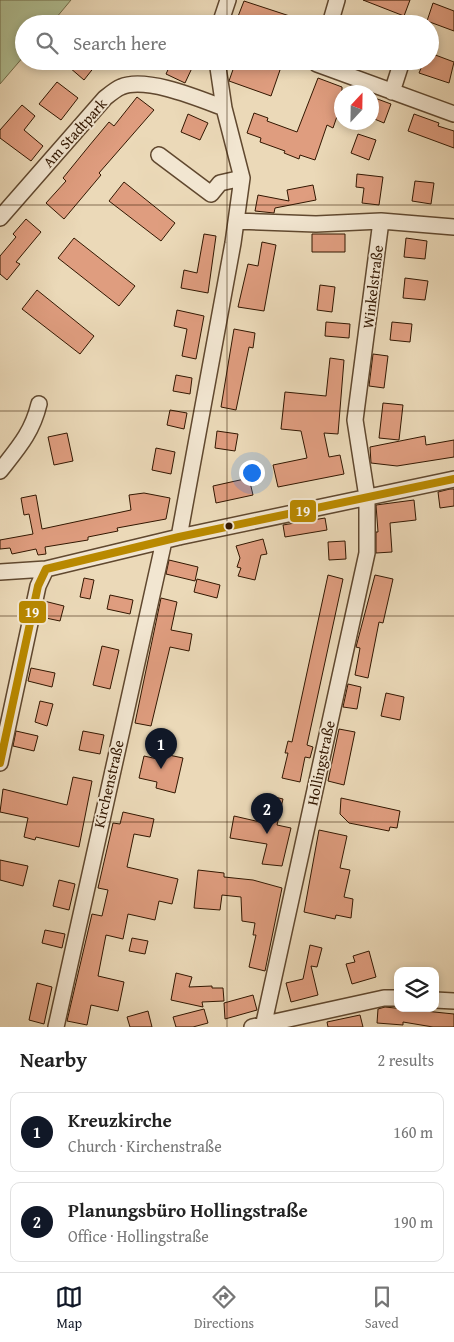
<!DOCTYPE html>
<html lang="en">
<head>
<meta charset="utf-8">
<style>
  :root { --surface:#fff; --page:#f2f2f2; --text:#222; --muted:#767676; --line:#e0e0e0; --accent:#111827 }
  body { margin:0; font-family:"Gentium Book Plus",serif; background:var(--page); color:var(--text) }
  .controls { position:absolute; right:15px; bottom:15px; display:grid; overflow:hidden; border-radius:10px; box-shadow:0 2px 8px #0003 }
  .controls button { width:45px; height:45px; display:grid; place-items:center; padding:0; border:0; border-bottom:1px solid var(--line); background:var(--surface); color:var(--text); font:25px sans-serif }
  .compass { position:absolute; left:334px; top:85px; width:45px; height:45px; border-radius:50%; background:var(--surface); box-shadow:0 2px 8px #0003; rotate:22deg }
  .you { position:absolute; left:251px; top:472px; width:18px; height:18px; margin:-12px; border:4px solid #fff; border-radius:50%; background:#1a73e8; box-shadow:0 0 0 8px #1a73e833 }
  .badge { display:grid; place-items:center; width:32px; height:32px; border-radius:50%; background:var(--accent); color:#fff; font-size:16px; font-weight:700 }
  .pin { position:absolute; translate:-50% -41px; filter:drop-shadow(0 1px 2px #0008) }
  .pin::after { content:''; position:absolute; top:26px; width:18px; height:15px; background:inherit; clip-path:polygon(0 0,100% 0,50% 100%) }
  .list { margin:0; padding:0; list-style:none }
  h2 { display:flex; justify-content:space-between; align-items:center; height:65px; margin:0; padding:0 20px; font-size:21px }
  h2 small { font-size:16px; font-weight:400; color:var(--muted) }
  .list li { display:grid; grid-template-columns:32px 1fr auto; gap:15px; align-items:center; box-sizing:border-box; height:80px; margin:0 10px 10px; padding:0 10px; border:1px solid var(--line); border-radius:10px }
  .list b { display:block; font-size:19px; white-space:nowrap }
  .list p { margin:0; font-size:16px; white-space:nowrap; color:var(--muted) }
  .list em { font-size:16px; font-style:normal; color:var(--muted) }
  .icon { flex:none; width:28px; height:28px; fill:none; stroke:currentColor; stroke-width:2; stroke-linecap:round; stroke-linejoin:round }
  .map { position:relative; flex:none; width:454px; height:1027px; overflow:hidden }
  .search { position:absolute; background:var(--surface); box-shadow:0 2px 8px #0003; left:15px; right:15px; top:15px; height:55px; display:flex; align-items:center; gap:12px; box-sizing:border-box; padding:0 18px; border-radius:28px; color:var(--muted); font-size:19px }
  .sheet { height:245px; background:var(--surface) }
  nav { display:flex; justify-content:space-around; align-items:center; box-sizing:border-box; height:70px; border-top:1px solid var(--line); background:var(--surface); font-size:14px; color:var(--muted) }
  nav a { display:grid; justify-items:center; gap:2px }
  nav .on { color:var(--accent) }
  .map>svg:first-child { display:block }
  .green { fill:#b1c094; stroke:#726c4a }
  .building { fill:#df9d7f; stroke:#321701 }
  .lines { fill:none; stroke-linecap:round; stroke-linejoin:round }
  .minor-casing { stroke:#60482f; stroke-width:18 }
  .minor { stroke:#f2e6d1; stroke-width:15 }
  .bus-1-casing { stroke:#f2e6d1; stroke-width:11 }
  .bus-1 { stroke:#b98900; stroke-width:8 }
  .grid { fill:none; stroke:#321701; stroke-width:1; stroke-opacity:0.55 }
  .bus-dot { fill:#321701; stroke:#f2e6d1; stroke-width:2 }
  .labels { text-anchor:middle; stroke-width:4; stroke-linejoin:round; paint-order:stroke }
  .street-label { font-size:15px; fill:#321701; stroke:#f2e6d1 }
  .line-badge { stroke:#f2e6d1; stroke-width:2 }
  .badge-label { font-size:14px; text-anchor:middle; font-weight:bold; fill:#fff }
</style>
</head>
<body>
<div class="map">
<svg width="454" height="1027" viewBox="0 0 454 1027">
  <rect width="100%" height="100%" fill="#ebd9b8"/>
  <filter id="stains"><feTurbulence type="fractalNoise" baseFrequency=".004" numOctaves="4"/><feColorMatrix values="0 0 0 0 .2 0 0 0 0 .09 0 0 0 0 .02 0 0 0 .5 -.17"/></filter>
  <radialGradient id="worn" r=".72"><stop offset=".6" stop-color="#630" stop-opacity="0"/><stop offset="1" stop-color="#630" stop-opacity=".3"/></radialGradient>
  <path class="green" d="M0,0H71L51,24H24V56L0,84Z"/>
  <path class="building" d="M363,0H410L404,16Z
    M244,1L308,22V24H250L237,19Z
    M433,3L454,11V31L427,21Z
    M430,53L454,62L449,83L419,73L424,61H430Z
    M62,61H99L84,80Z
    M172,61L192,68L185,83L166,74Z
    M236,61H256L280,70L271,96L229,81Z
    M318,78L342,87V102L333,128L327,125L315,160L300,155L299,159L284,153L285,151L260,142L261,138L247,133L254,113L268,118L267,121L297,132Z
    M57,82L78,98L61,120L39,104Z
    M137,97L154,110L99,173L101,175L64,219L46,203L66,181L63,178L89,146L109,122L114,126Z
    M372,97L391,104L384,123L372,118Z
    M22,105L35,116L24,130L43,146L31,161L0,138V130Z
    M188,114L208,123L200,140L181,132Z
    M414,114L439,123L438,126L454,131V148L408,131Z
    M358,134L376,140L369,160L351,153Z
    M357,174L383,177L379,205L362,203L364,188L356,187Z
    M415,181L434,183L431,204L412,201Z
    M124,182L175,223L161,241L109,201Z
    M313,185L316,200L275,208L274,213L255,211L258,195L289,201L287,190Z
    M26,219L41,232L16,262L20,264L7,280L0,274V256L16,237L13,234Z
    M204,234L216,236L208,293L181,288L184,270L197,273Z
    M312,234H345V252H312Z
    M74,238L135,286L119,306L58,258Z
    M406,238L427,241L425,259L404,257Z
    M262,242L276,245L264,311L238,307L248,264L258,266Z
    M405,278L428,281L425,300L403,298Z
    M320,285L335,287L332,312L317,310Z
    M37,290L94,336L80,354L22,309Z
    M177,310L204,316L196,359L182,356L187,329L174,326Z
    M326,322L350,324L349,338L325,336Z
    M392,322L412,324L410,342L390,340Z
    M234,329L255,333L253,348L249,347L236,410L221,407Z
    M373,354L388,356L384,388L369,386Z
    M330,358L344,360L338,434L324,433L329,457L340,455L344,474L278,487L273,465L307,458L301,431L281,429L285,392L326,396Z
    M176,375L192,378L190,394L173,391Z
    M383,403L403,405L399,440L379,438Z
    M170,410L187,413L184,429L167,425Z
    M217,431L238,434L235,451L215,448Z
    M67,433L73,461L54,465L48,437Z
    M425,436L426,445L454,440V457L397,466L371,463L370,447Z
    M156,448L175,452L171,474L152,470Z
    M249,478L253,495L216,503L213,486Z
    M450,489H454V506L440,508L438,492Z
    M144,493L170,498L166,519L117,528L118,531L88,537V540L45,547L46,554L38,555L36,549L12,554L10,548L0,549V540L33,534L29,514L24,515L21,498L36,495L42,529L131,510L129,495Z
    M414,500L416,520L390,523L392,552L376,553V532H378L376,505Z
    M325,518L327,530L285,537L283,525Z
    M263,539L267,554L261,555L255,580L238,576L241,568L237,567L240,558L236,546Z
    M345,541L346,559L329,560L328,542Z
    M169,560L198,567L195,581L166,574Z
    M328,575L343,579L307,745L313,747L310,758L305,757L300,782L282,778L288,753H285L288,741L292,742Z
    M375,575L393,579L383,623L379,622L368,678L355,675L360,648L356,647Z
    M84,578L94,580L90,599L80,597Z
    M197,579L220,585L217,598L194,592Z
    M110,595L133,600L130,614L107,609Z
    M161,598L177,602L171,630L192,634L189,651L170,647L151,726L135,723Z
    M44,601L64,606L60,621L41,617Z
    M102,646L119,650L110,689L93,685Z
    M31,668L55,673L52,687L28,681Z
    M348,684L361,687L357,709L343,707Z
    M386,693L404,697L400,720L381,716Z
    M40,701L53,704L47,726L35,722Z
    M339,729L355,732L344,785L328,781Z
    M16,731L38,736L34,751L13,746Z
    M83,731L104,735L100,754L79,750Z
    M164,754L183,758L175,793L156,788L157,782L139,778L144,756L162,760Z
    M73,777L92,781L79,847L36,837L35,840L24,837L28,818L0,812L3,789L67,805Z
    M266,795L283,799L277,825L291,828L282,866L262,864L267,844L230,838L234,816L260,822Z
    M341,798L400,811L397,828L390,827L389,831L349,823L340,814Z
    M123,812L154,819L150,837L134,834L127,867L178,879L172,904L159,901L155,920L128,914L123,939L106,935L98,976L124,982L118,1011L91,1005L87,1025L67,1021L92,914L102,916L108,890L98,888L113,823L120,824Z
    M319,830L347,836L340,868L350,870L344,897L353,899L351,918L336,915L335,919L304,912Z
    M0,860L28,866L23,886L0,880Z
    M198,870L224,873V877L253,880L282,888L265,971L249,967L256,935H253L255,923L242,921L241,897L222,895L220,910L194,908Z
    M59,880L75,884L69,910L53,906Z
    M45,930L65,934L62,948L42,943Z
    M132,938L148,941L145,954L129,951Z
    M310,945L322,948L317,967L311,966L318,995L291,1002L286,983L303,979Z
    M369,951L376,977L352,984L346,964L355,962L353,956Z
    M176,973L192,977L189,987L212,986V988H223L224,1001L202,1002L203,1007L171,1000Z
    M37,983L52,987L44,1024L29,1020Z
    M253,995L257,1010L225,1019L224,1003Z
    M385,1007L454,1014V1027H433L403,1022V1025L377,1023L378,1009Z
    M204,1009L208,1023L193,1027H176L173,1017Z
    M148,1011L152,1027H130L127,1017Z
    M360,1015L363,1027H328L327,1022Z"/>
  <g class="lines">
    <defs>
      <path id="minor" d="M220,24L228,0
        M330,24L337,0
        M318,61L317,64L454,114
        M392,92L402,61
        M159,155L211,194L220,183L242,178
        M0,218L105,98C110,94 116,89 121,87C146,76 200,99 224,108
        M236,221L316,224L381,221L355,420L367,497V553L263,1027
        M381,221L454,227
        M0,471C18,448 32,433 39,404
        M179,537L233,243L242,178L224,108L217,61
        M0,572L46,569
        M0,763L38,586L46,569L179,537L454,479
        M435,1000L454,1001
        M56,1027L164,541
        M252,1027L384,998H398"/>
    </defs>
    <use href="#minor" class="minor-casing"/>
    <use href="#minor" class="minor"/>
    <defs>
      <path id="bus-1" d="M0,763L38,586L46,569L179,537L454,479"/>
    </defs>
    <use href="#bus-1" class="bus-1-casing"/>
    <use href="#bus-1" class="bus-1"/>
  </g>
  <path class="grid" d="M227,0V24M227,61V1027M0,205H454M0,411H454M0,616H454M0,822H454"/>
  <circle class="bus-dot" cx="229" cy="526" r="4.5"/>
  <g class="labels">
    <g class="street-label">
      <text transform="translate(75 133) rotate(-48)" y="5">Am Stadtpark</text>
      <text transform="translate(373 287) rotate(-83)" y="5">Winkelstraße</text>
      <text transform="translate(321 763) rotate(-78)" y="5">Hollingstraße</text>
      <text transform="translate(109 784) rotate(-77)" y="5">Kirchenstraße</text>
    </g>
  </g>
  <g class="line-badge">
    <rect x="289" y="499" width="28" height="24" rx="5" fill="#b98900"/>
    <rect x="18" y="600" width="29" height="24" rx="5" fill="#b98900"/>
  </g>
  <g class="badge-label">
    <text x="303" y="516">19</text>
    <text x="32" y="617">19</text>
  </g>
  <rect width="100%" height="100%" filter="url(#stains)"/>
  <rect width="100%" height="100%" fill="url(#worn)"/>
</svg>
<div class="controls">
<button><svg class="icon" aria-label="layers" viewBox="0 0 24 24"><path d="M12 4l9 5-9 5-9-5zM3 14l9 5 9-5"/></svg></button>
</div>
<svg class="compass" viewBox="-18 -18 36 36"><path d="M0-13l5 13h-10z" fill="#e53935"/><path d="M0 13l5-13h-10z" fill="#767676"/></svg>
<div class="you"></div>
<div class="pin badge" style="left:161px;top:769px">1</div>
<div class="pin badge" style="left:267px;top:834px">2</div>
<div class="search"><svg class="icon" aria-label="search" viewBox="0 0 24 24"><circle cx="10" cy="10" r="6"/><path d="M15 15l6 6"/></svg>Search here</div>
</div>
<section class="sheet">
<h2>Nearby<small>2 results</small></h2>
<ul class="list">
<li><span class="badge">1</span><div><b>Kreuzkirche</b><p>Church · Kirchenstraße</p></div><em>160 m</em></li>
<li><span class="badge">2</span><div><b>Planungsbüro Hollingstraße</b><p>Office · Hollingstraße</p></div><em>190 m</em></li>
</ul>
</section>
<nav>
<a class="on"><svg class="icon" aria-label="map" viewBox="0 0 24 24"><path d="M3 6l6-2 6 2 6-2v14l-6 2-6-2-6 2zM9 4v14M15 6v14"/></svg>Map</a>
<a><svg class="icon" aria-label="directions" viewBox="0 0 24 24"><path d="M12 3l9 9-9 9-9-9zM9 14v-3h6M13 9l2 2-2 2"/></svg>Directions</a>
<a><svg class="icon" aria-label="saved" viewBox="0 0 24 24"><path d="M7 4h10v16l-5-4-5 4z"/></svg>Saved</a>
</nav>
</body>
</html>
